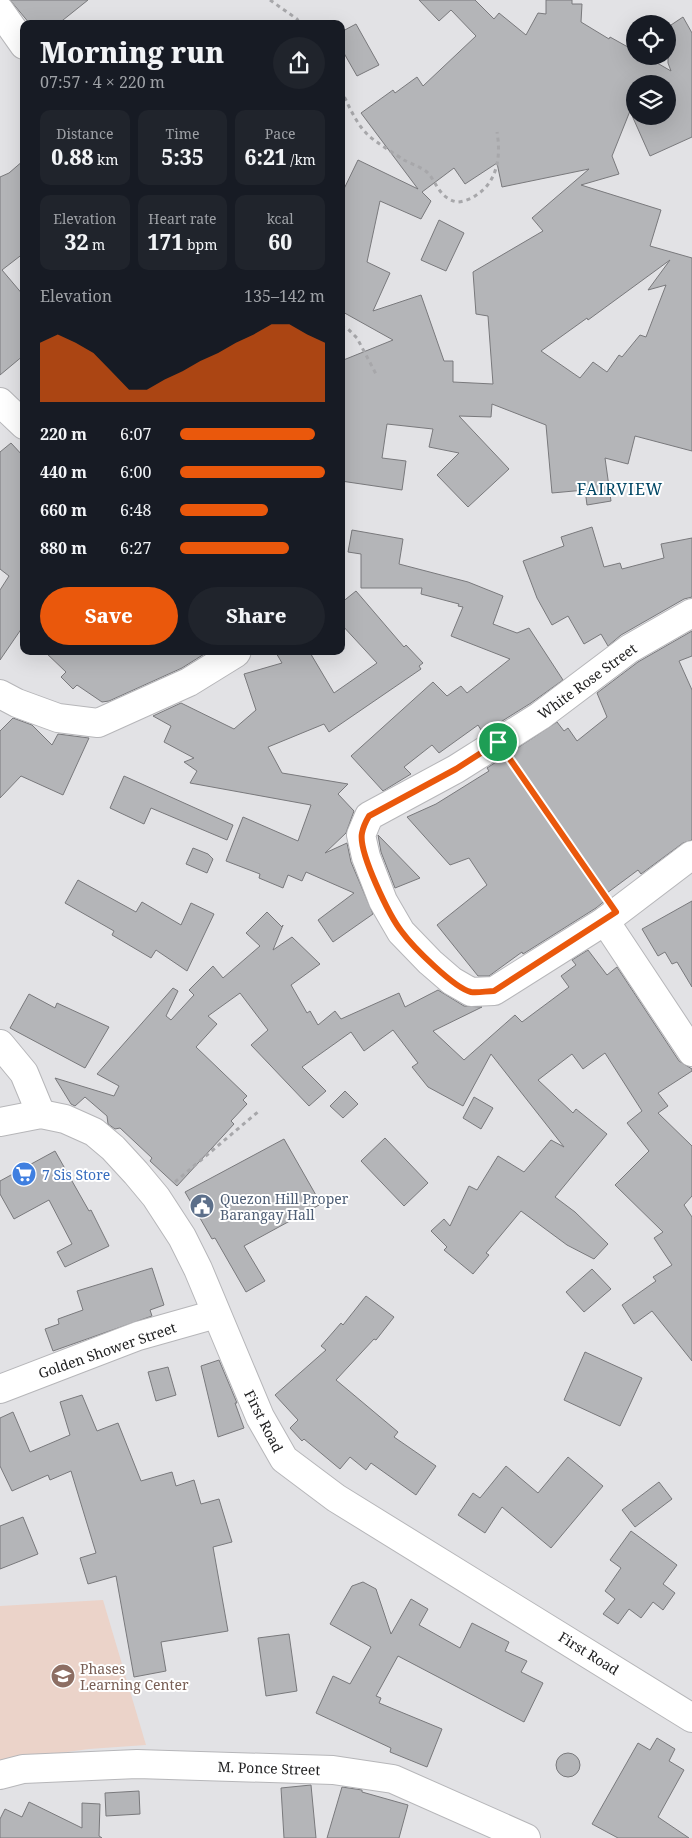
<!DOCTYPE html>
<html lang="en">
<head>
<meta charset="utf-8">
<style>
  :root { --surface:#171b24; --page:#20242c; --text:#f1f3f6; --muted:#9ea1a6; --accent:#ea580c }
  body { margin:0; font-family:"Noto Serif",serif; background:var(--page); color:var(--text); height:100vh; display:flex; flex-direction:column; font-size:19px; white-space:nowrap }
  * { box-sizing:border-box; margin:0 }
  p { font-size:16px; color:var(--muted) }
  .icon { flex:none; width:28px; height:28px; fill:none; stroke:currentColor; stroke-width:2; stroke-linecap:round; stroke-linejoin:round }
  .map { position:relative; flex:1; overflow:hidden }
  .panel { position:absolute; left:20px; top:20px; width:325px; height:635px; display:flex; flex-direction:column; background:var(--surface); border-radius:10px; box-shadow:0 5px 20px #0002 }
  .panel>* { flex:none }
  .controls { position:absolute; left:626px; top:15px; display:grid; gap:10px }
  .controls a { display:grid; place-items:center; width:50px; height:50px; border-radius:50%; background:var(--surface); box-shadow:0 5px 20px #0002; font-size:25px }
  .pin { position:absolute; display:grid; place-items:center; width:42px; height:42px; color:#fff; margin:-21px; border:2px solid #fff; border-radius:50%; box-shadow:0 1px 5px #0007 }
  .round { display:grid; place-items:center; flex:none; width:52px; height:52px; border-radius:26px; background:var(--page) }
  .headline { display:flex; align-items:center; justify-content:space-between; height:85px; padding:0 20px }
  h1 { font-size:28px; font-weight:800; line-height:38px }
  .metrics { display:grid; grid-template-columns:repeat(3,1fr); gap:8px; height:85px; padding:5px 20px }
  .metrics div { display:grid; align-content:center; border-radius:10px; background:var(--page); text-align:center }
  .metrics b { font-size:21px; font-weight:800 }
  .metrics small { font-size:14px; font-weight:400 }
  .metrics p { font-size:14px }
  .chart { height:140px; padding:10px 20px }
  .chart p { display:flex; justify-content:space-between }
  .chart svg { width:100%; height:90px; margin-top:5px; fill:var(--accent); opacity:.7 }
  .cta { display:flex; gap:10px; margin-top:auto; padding:10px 20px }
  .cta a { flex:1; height:58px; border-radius:30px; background:var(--accent); color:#fff; font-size:20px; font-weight:800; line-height:58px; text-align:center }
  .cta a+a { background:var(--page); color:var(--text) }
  ul { padding:0 20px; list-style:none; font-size:16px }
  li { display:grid; grid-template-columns:80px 60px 1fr; align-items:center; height:38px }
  li i { height:12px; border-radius:6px; background:var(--accent) }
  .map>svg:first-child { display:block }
  .education { fill:#ebd3c9 }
  .building { fill:#b4b5b8; stroke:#79797c; fill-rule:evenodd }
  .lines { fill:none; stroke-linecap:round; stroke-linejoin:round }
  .minor-casing { stroke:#b6b6b9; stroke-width:30 }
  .path { stroke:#a7a7aa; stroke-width:3; stroke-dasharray:4 4; stroke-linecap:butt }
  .minor { stroke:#fff; stroke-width:28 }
  .route-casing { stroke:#fff; stroke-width:10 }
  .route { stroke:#ea580c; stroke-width:6 }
  .labels { text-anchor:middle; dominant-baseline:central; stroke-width:4; stroke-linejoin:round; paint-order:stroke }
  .street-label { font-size:14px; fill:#212122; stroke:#fff }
  .shop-label { font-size:14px; fill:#366cbe; stroke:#fff; text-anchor:start }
  .service-label { font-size:14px; fill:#4e5e75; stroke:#fff; text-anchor:start }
  .education-label { font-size:14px; fill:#785e54; stroke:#fff; text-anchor:start }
  .quarter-label { font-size:16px; letter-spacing:1px; fill:#014765; stroke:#fff }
</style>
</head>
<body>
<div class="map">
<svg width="692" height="1838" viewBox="0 0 692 1838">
  <rect width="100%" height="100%" fill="#e2e2e5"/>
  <polygon class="education" points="103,1600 146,1745 89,1749 0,1761 0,1606"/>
  <g class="building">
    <polygon points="10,0 88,0 58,24 30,24"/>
    <path d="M419 0H475L494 19 499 13 526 35 538 13 546 14V0H572V4H582L581 22 609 39 610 37 635 51V56H645L671 71 668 63V27L683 17 692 33V137L650 156 630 111 612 156 619 174 581 185 661 210 650 246 692 258V451L635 436 628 464 605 458 611 501 587 505 585 490 552 493 546 425 492 404 491 417 459 416 509 469 468 507 437 475 459 453 429 447 433 429 387 424 382 458 406 461 402 490 341 481V361L393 340 341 311V195L358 160 418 189 361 113 393 90 395 93 417 77 423 86 476 36 451 10 439 21ZM635 84H668V116H635ZM497 163 502 187 589 169 532 218 543 231 473 272 476 314 488 316 493 384 453 382V361H444L421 295 373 311 390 273 367 262 380 201 421 219 431 201 422 192 454 168 465 184ZM670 260 648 290 666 285 646 337 640 335 622 357 619 355 607 372 593 362 580 378 541 351 587 318 588 320Z"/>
    <polygon points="356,24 379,65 357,76 341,48 341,32"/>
    <polygon points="24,160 24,253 2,270 24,296 24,355 0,375 0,177 9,173"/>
    <polygon points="439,220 464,233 446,271 421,260"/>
    <polygon points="11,443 24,457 24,625 0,660 0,590 9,576 0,569 0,452"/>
    <polygon points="592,527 604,567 620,563 622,569 664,558 661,544 692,538 692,597 684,599 621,635 608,646 601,634 584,644 568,616 552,625 537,598 523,561 564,546 561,537"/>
    <polygon points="352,530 403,539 399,564 468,582 503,596 493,624 517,633 529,628 563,680 531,703 483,733 478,725 439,753 432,745 404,767 411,774 383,791 351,756 433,682 447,696 461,686 467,693 510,659 451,636 463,607 458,606 459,604 421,594 422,588 361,588 361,554 348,552"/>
    <polygon points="356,591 404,647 406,645 423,663 419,666 421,669 329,732 324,724 268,747 282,773 348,784 338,794 354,811 346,833 325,853 347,843 351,862 373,914 333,942 318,920 354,893 306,872 302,881 288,875 283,888 259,878 260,874 226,861 243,817 298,841 311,805 190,783 197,771 184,762 194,758 164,742 171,726 153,716 181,703 234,729 256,710 244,674 282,663 275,651 309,651 334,693 377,663 341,624 341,603"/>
    <polygon points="692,631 692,656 679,661 692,690 692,840 683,843 641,874 638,870 603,896 606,900 596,908 523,954 522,952 489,976 478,976 437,925 487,885 469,858 450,865 407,817 436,804 489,771 487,768 557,722 564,731 568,728 577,741 607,717 597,693 638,662"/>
    <polygon points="44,651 209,651 182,668 109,701 102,702 77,685 73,689 61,677 66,672"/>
    <polygon points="13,718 32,725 52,745 58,734 89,738 63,795 21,776 0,798 0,731"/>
    <polygon points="124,776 233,825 227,840 151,808 144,824 110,808"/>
    <polygon points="378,835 420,878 395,888 381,852"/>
    <polygon points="193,848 208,854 213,859 207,873 186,864"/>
    <polygon points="78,880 136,912 142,902 181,925 191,903 214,914 187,971 156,950 151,958 112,935 114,931 65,903"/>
    <polygon points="692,901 692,987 677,962 672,964 665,952 658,956 642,929"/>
    <polygon points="267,912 282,927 283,925 273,950 292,937 320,964 291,985 307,1013 310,1011 318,1025 335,1011 341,1019 399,993 405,1007 438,990 464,1006 482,1007 433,1031 464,1060 515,1015 522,1022 569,987 561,976 576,965 572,960 588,950 607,975 617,967 679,1061 692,1069 692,1071 658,1093 668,1106 658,1113 692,1146 692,1196 684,1205 692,1217 692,1361 652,1311 634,1324 622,1305 656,1281 653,1277 672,1265 654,1238 663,1232 615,1185 649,1151 627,1123 642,1111 605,1053 583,1069 572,1054 538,1080 573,1113 576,1109 607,1134 555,1197 575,1212 608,1244 594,1259 567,1245 521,1211 486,1253 489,1255 473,1274 444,1250 447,1247 431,1231 444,1219 450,1226 469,1186 477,1190 498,1156 524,1172 551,1140 564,1147 491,1054 463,1106 428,1087 412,1067 418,1063 393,1030 364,1051 351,1032 302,1067 326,1091 309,1106 251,1045 268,1030 240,993 208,1016 217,1024 196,1047 247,1096 243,1100 247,1104 231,1121 234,1124 177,1186 150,1161 152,1158 120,1128 115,1129 108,1124 107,1116 85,1097 75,1106 71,1104 55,1078 114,1096 119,1086 97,1074 173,988 178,991 166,1016 171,1020 194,995 189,990 213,966 223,978 260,946 246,933"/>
    <polygon points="29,994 55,1008 57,1003 109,1027 85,1068 10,1028"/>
    <polygon points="345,1091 358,1104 343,1118 330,1106"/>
    <polygon points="474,1097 493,1108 481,1129 463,1118"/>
    <polygon points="385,1138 428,1183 404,1206 361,1161"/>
    <polygon points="284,1139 321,1204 244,1246 265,1281 246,1292 215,1238 212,1239 185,1192"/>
    <polygon points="55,1151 89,1211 91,1210 109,1246 65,1267 57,1252 72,1244 49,1200 14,1219 0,1194 0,1181"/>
    <polygon points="152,1268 164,1305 150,1310 152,1316 53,1351 45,1329 59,1324 58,1319 83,1310 77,1291"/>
    <polygon points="592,1269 611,1289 584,1312 566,1292"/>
    <polygon points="366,1296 394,1317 376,1340 374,1339 336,1380 398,1432 394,1437 436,1466 416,1495 371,1463 366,1470 350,1457 340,1469 304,1439 302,1441 290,1428 298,1420 275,1395 326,1350 321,1346 341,1323 343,1325"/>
    <polygon points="585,1352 642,1378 620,1426 564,1400"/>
    <polygon points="219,1360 237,1403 235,1403 244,1428 218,1437 201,1366"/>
    <polygon points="168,1367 176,1395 156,1401 148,1372"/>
    <polygon points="82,1395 97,1431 118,1423 141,1481 172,1472 176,1486 194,1480 201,1504 219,1499 232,1542 213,1547 228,1631 161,1642 166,1671 134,1677 116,1576 88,1584 80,1558 96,1553 71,1471 50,1480 48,1475 12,1491 0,1466 0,1418 13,1412 30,1452 70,1435 60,1402"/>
    <polygon points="568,1457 603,1486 551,1548 502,1507 485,1533 458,1515 473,1493 480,1498 506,1466 538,1493"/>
    <polygon points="659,1482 672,1499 635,1527 622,1510"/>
    <polygon points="23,1517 38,1554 0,1569 0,1526"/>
    <polygon points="631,1531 677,1565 663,1584 675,1593 663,1610 653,1602 641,1618 629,1609 618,1624 603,1614 615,1599 605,1591 621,1568 610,1560"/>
    <polygon points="363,1582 376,1589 391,1634 411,1599 428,1609 419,1625 460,1648 472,1623 509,1642 505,1651 527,1661 521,1672 543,1683 524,1722 398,1656 376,1696 381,1698 379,1703 442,1729 427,1767 390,1752 391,1748 316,1713 333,1676 350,1684 371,1647 330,1624 352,1586"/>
    <polygon points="289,1634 297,1691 266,1696 258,1638"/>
    <polygon points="657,1738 675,1749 669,1761 684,1770 658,1817 689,1838 618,1838 592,1824 638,1743 650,1750"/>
    <circle cx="568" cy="1765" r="12"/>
    <polygon points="311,1785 316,1838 284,1838 281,1788"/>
    <polygon points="342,1787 362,1790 362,1792 408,1805 399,1838 327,1838"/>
    <polygon points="139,1791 140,1814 106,1816 105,1793"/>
    <polygon points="29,1802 82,1828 82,1803 100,1804 99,1836 102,1838 0,1838 0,1819 5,1809 22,1817"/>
  </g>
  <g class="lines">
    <defs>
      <g id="minor">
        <polyline points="0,11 24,45"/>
        <polyline points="0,402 24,425"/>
        <polyline points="692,613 629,649 540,716 456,769 369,816 361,835 366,857 383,901 401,932 430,962 452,981 471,992 494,991 605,921 692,855"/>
        <polyline points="0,694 17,703 58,718 98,723 189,682 236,653 237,651"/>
        <polyline points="605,921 692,1052"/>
        <polyline points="0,1044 24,1073 41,1114"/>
        <polyline points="0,1122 41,1114 65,1119 94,1132 113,1148 136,1173 156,1197 182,1237 198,1269 260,1417 284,1459 336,1498 692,1718"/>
        <polyline points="0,1389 138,1336 216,1314"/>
        <polyline points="0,1775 23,1769 137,1764 333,1770 393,1779 526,1838"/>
      </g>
    </defs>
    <use href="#minor" class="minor-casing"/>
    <g class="path">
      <polyline points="270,0 297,19 300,24"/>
      <path d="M341 90C349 106 356 124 369 136 377 143 395 154 404 160 411 164 422 167 428 173 437 183 439 198 457 202 462 202 471 199 475 196 498 182 501 156 497 132"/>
      <polyline points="341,327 347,328 357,338 376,374"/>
      <polyline points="513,763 603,893"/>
      <polyline points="175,1182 259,1111"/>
    </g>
    <use href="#minor" class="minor"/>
  </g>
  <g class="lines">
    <defs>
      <path id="route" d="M498 742 616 912 494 991C487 991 478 993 471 992 454 988 413 947 402 932 390 917 358 852 362 833 363 828 366 821 369 816L456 769Z"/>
    </defs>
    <use href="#route" class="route-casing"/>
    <use href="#route" class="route"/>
  </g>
  <defs>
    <symbol id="supermarket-disc" viewBox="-11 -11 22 22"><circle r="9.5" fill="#3f7fe0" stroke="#fff"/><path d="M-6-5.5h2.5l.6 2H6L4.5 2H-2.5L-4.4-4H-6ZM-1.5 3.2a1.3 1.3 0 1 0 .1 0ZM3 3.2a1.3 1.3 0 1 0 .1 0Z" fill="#fff"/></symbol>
    <symbol id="civic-disc" viewBox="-11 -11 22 22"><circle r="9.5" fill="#5c6f8a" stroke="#fff"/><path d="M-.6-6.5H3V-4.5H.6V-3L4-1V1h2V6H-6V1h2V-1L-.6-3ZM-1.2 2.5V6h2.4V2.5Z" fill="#fff"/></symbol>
    <symbol id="school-disc" viewBox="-11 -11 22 22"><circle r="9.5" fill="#8d6e63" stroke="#fff"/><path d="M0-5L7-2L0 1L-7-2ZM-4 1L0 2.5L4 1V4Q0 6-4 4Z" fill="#fff"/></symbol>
  </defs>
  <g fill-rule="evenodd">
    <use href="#supermarket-disc" x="10" y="1160" width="28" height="28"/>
    <use href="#civic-disc" x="188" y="1192" width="28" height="28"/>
    <use href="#school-disc" x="49" y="1662" width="28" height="28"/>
  </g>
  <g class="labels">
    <g class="street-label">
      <text transform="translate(587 681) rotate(-36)">White Rose Street</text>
      <text transform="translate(107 1350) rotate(-19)">Golden Shower Street</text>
      <text transform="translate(264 1421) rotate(63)">First Road</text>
      <text transform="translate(589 1653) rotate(32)">First Road</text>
      <text transform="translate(269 1768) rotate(2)">M. Ponce Street</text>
    </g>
    <g class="shop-label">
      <text x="42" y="1174">7 Sis Store</text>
    </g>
    <g class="service-label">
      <text x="220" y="1198">Quezon Hill Proper<tspan x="220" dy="16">Barangay Hall</tspan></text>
    </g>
    <g class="education-label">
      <text x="80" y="1668">Phases<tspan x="80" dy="16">Learning Center</tspan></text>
    </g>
    <g class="quarter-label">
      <text x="620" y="489">FAIRVIEW</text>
    </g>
  </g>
</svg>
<div class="controls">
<a><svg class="icon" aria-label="locate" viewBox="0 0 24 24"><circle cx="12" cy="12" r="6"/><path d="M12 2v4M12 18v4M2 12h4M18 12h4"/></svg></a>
<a><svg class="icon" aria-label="layers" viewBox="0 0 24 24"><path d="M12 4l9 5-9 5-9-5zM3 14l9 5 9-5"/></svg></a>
</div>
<div class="pin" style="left:498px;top:742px;background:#1e9e55"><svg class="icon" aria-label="arrive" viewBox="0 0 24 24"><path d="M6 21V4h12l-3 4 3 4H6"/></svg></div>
<section class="panel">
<div class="headline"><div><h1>Morning run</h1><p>07:57 · 4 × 220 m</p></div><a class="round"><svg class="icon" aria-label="share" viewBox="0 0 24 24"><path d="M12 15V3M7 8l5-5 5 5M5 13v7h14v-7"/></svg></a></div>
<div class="metrics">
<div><p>Distance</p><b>0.88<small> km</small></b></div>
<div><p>Time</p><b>5:35</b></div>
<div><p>Pace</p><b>6:21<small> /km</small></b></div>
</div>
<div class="metrics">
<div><p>Elevation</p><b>32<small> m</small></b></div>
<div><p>Heart rate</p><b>171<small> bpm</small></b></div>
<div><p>kcal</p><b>60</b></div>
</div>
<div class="chart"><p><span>Elevation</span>135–142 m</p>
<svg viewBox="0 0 160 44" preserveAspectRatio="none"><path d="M0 44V15L10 11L20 15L30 20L40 29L50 38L60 38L70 33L80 29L90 24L100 20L110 15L120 11L130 6L140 6L150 11L160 15V44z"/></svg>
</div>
<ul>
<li><b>220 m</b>6:07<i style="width:93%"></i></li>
<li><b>440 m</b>6:00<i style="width:100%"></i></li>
<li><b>660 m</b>6:48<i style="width:61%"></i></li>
<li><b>880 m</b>6:27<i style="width:75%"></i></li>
</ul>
<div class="cta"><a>Save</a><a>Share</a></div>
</section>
</div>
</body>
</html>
